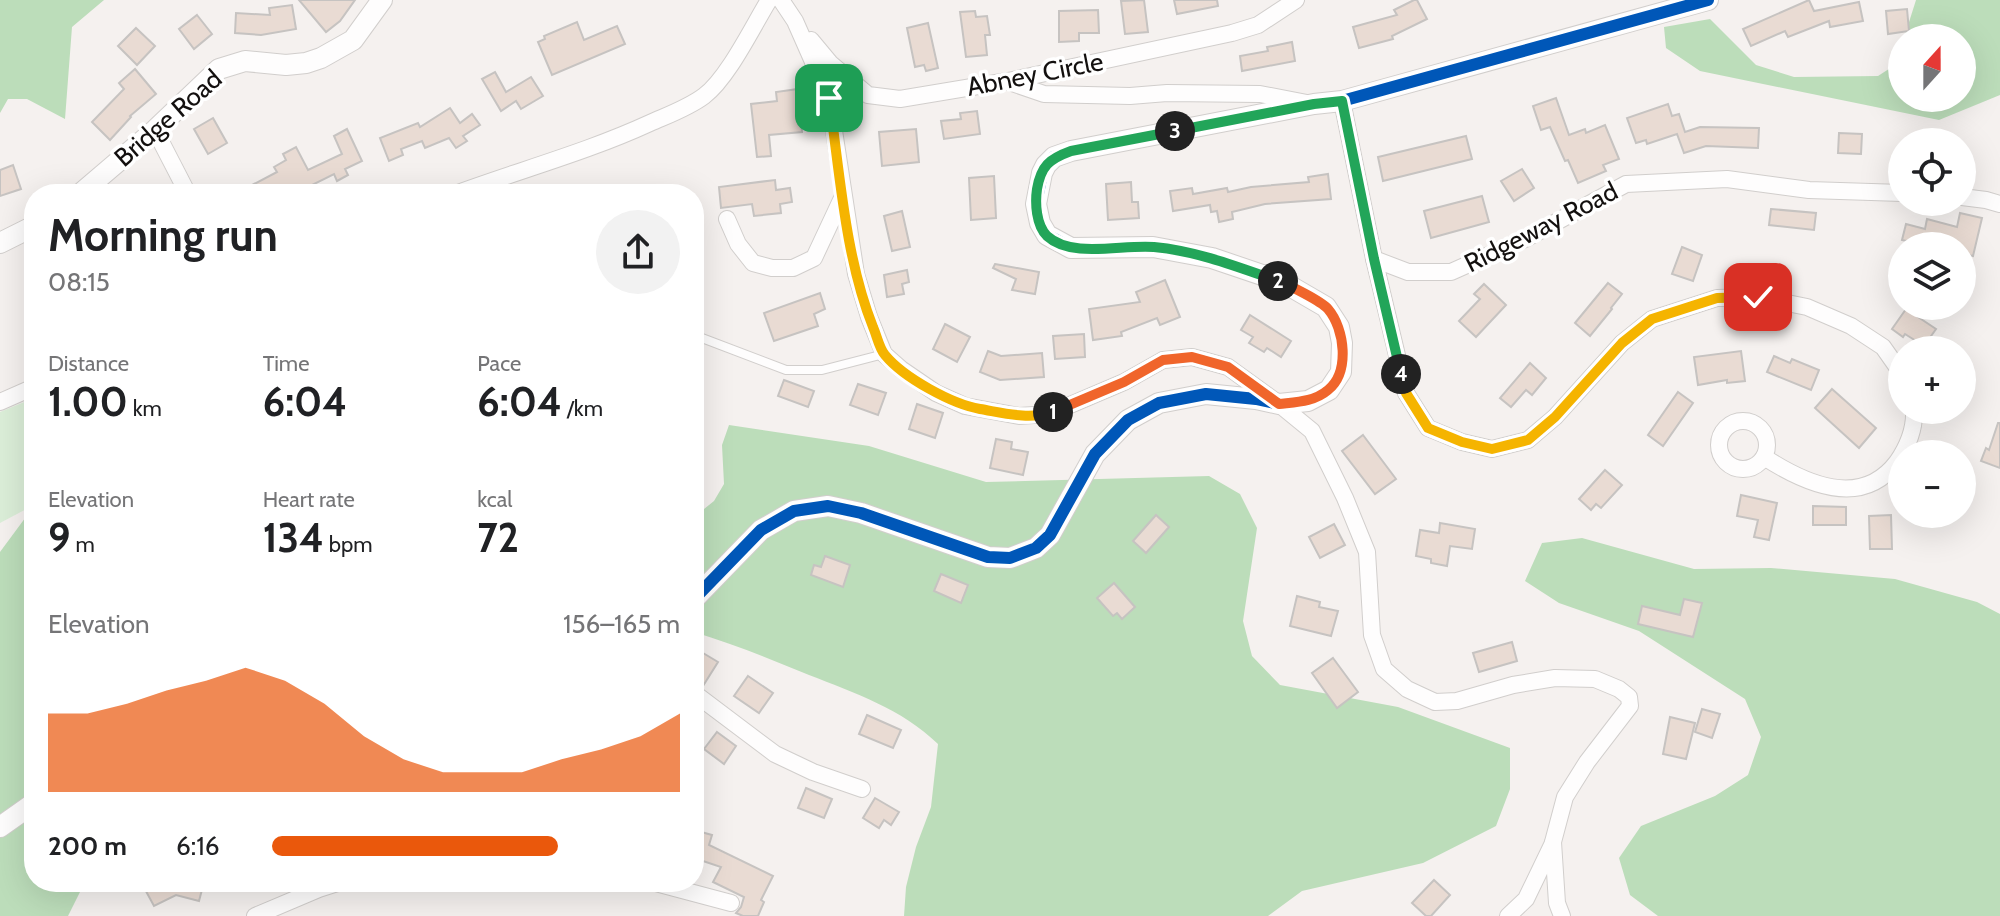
<!DOCTYPE html>
<html lang="en">
<head>
<meta charset="utf-8">
<style>
  :root { --surface:#fff; --page:#f2f2f2; --text:#202124; --muted:#757577; --accent:#ea580c }
  body { margin:0; font-family:Cabin,sans-serif; background:var(--page); color:var(--text); height:100vh; display:flex; flex-direction:column; font-size:30px; white-space:nowrap }
  * { box-sizing:border-box; margin:0 }
  p { font-size:26px; color:var(--muted) }
  .icon { flex:none; width:44px; height:44px; fill:none; stroke:currentColor; stroke-width:2; stroke-linecap:round; stroke-linejoin:round }
  .map { position:relative; flex:1; overflow:hidden }
  .side { position:absolute; left:24px; top:184px; width:680px; height:708px; display:flex; flex-direction:column; background:var(--surface); border-radius:32px; box-shadow:0 8px 32px #0002 }
  .side>* { flex:none }
  .needle { width:52px; rotate:21deg }
  .tools { position:absolute; left:1888px; top:24px; display:grid; gap:16px }
  .tools a { display:grid; place-items:center; width:88px; height:88px; border-radius:50%; background:var(--surface); box-shadow:0 8px 32px #0002; font-size:40px }
  .pin { position:absolute; display:grid; place-items:center; width:68px; height:68px; color:#fff; margin:-34px; border-radius:16px; box-shadow:0 4px 12px #0006 }
  .km { position:absolute; width:40px; height:40px; margin:-20px; border-radius:50%; background:#222; color:#fff; font-size:22px; line-height:40px; text-align:center }
  .round { display:grid; place-items:center; flex:none; width:84px; height:84px; border-radius:42px; background:var(--page) }
  .summary { display:flex; align-items:center; justify-content:space-between; height:136px; padding:0 24px }
  h1 { font-size:44px; font-weight:700; line-height:60px }
  .stats { display:grid; grid-template-columns:repeat(3,1fr); gap:12px; height:136px; padding:8px 24px }
  .stats div { display:grid; align-content:center }
  .stats b { font-size:40px; font-weight:700 }
  .stats small { font-size:22px; font-weight:400 }
  .stats p { font-size:22px }
  .chart { height:224px; padding:16px 24px }
  .chart p { display:flex; justify-content:space-between }
  .chart svg { width:100%; height:144px; margin-top:8px; fill:var(--accent); opacity:.7 }
  ul { padding:0 24px; list-style:none; font-size:26px }
  li { display:grid; grid-template-columns:128px 96px 1fr; align-items:center; height:60px }
  li i { height:20px; border-radius:10px; background:var(--accent) }
  .map>svg:first-child { display:block }
  .green { fill:#dbeed8 }
  .forest { fill:#bcddba }
  .building { fill:#e9dbd3; stroke:#c6c3c1; stroke-width:2 }
  .lines { fill:none; stroke-linecap:round; stroke-linejoin:round }
  .service-casing { stroke:#d1cecc; stroke-width:10 }
  .minor-casing { stroke:#d1cecc; stroke-width:18 }
  .tertiary-casing { stroke:#d1cecc; stroke-width:22 }
  .service { stroke:#fefdfd; stroke-width:8 }
  .minor { stroke:#fefdfd; stroke-width:16 }
  .tertiary { stroke:#fefdfd; stroke-width:20 }
  .cycleway-casing { stroke:#fff; stroke-width:17 }
  .cycleway { stroke:#0057b8; stroke-width:12 }
  .split-1-casing { stroke:#fff; stroke-width:16 }
  .split-2-casing { stroke:#fff; stroke-width:16 }
  .split-3-casing { stroke:#fff; stroke-width:16 }
  .split-4-casing { stroke:#fff; stroke-width:16 }
  .split-5-casing { stroke:#fff; stroke-width:16 }
  .split-1 { stroke:#f5b400; stroke-width:10 }
  .split-2 { stroke:#f0652b; stroke-width:10 }
  .split-3 { stroke:#22a559; stroke-width:10 }
  .split-4 { stroke:#22a559; stroke-width:10 }
  .split-5 { stroke:#f5b400; stroke-width:10 }
  .labels { text-anchor:middle; dominant-baseline:central; stroke-width:7; stroke-linejoin:round; paint-order:stroke }
  .street-label { font-size:26px; fill:#13100f; stroke:#fff }
</style>
</head>
<body>
<div class="map">
<svg width="2000" height="916" viewBox="0 0 2000 916">
  <rect width="100%" height="100%" fill="#f5f1ef"/>
  <polygon class="green" points="34,398 34,505 0,523 0,412"/>
  <g class="forest">
    <polygon points="0,0 104,0 72,27 65,119 27,99 8,99 0,113"/>
    <polygon points="1916,0 2000,0 2000,95 1939,120 1700,71 1666,48 1664,27 1710,19 1756,65 1794,77 1878,76 1895,65 1902,43 1902,98 1962,98 1962,38 1904,38"/>
    <path d="M729 425 869 446 986 482 1209 476 1240 494 1257 528 1243 621 1252 656 1280 685 1398 707 1510 748V789L1496 826 1423 863 1302 891 1268 916H904L906 887 916 847 931 807 938 744C902 709 855 693 809 675 771 659 733 644 694 632V517L714 501 724 484 722 445Z"/>
    <polygon points="34,506 34,882 85,882 68,916 0,916 0,552"/>
    <polygon points="1582,538 1694,569 1771,568 1895,579 1977,602 2000,614 2000,916 1658,916 1630,895 1619,858 1641,826 1715,796 1748,775 1761,737 1745,699 1639,631 1559,603 1525,581 1542,543"/>
  </g>
  <g class="building">
    <polygon points="299,0 355,0 340,21 326,32"/>
    <polygon points="1144,0 1148,32 1125,34 1121,1"/>
    <polygon points="1174,0 1217,0 1218,6 1177,14"/>
    <polygon points="1414,0 1417,0 1427,19 1392,36 1393,39 1359,48 1353,27 1397,15 1394,10"/>
    <polygon points="1809,0 1814,11 1859,2 1863,21 1830,27 1829,21 1788,37 1785,31 1751,46 1743,29"/>
    <polygon points="292,5 296,29 261,35 235,33 236,13 270,15 269,8"/>
    <polygon points="1907,9 1909,31 1888,34 1886,11"/>
    <polygon points="1098,10 1099,33 1079,33 1079,41 1059,42 1059,11"/>
    <polygon points="975,11 976,17 987,16 990,35 985,35 987,55 966,57 960,12"/>
    <polygon points="197,15 212,34 194,49 179,29"/>
    <polygon points="577,22 584,40 617,26 625,44 552,75 538,42 545,39 544,36"/>
    <polygon points="928,23 938,68 926,71 924,65 915,67 907,28"/>
    <polygon points="136,28 155,46 137,65 118,46"/>
    <polygon points="1292,42 1295,61 1242,71 1240,56 1268,51 1267,47"/>
    <polygon points="135,69 156,94 130,116 131,117 110,140 92,122 124,89 119,83"/>
    <polygon points="495,72 506,92 531,77 543,96 521,109 516,101 501,111 482,79"/>
    <polygon points="798,89 802,132 769,135 771,156 757,157 751,104 777,101 776,92"/>
    <polygon points="1556,98 1569,135 1585,129 1586,133 1605,125 1619,159 1603,165 1606,171 1578,183 1568,160 1565,161 1550,127 1541,130 1533,106"/>
    <polygon points="1668,104 1672,116 1679,114 1685,132 1700,127 1759,128 1758,148 1706,146 1684,153 1677,134 1647,144 1646,140 1636,143 1627,118"/>
    <polygon points="450,108 460,123 472,114 480,125 463,136 467,141 456,148 449,138 425,148 422,141 401,149 403,155 389,161 380,138 418,123 420,127"/>
    <polygon points="977,111 980,134 944,139 941,121 961,119 960,113"/>
    <polygon points="213,118 227,143 208,154 194,129"/>
    <polygon points="347,129 362,161 345,169 348,175 337,181 334,174 294,194 235,194 277,172 274,167 286,160 283,154 296,147 308,170 342,154 334,136"/>
    <polygon points="916,129 919,162 882,166 879,132"/>
    <polygon points="1839,133 1862,134 1861,154 1838,153"/>
    <polygon points="1466,136 1472,159 1383,181 1378,157"/>
    <polygon points="13,165 21,189 0,196 0,170"/>
    <polygon points="1522,169 1534,188 1514,201 1501,181"/>
    <polygon points="1328,174 1331,199 1265,204 1232,212 1233,219 1219,222 1217,211 1211,212 1210,205 1173,211 1170,191 1192,188 1193,194 1227,188 1228,192 1251,187 1309,182 1308,177"/>
    <polygon points="994,176 996,218 971,220 969,178"/>
    <polygon points="775,180 776,190 790,188 792,202 780,204 781,213 754,216 752,204 721,208 719,187"/>
    <polygon points="1131,182 1132,202 1138,202 1139,218 1108,220 1106,184"/>
    <polygon points="1482,196 1489,222 1431,238 1424,211"/>
    <polygon points="1771,209 1816,213 1814,230 1769,225"/>
    <polygon points="902,211 910,247 892,251 884,216"/>
    <polygon points="1960,213 1982,218 1973,256 1962,254 1962,246 1929,246 1902,240 1906,224 1925,229 1927,219 1957,227"/>
    <polygon points="1682,247 1702,255 1693,281 1672,274"/>
    <polygon points="995,264 1039,272 1035,294 1012,290 1016,279 993,268"/>
    <polygon points="907,270 909,282 902,284 904,294 887,297 884,275"/>
    <polygon points="1165,280 1180,317 1160,325 1157,318 1121,332 1122,336 1093,340 1089,309 1140,302 1136,292"/>
    <polygon points="1608,283 1622,294 1611,308 1612,309 1590,336 1575,323"/>
    <polygon points="1484,284 1506,305 1476,337 1459,321 1480,299 1474,294"/>
    <polygon points="820,293 825,309 814,314 818,326 774,341 764,313"/>
    <polygon points="1906,309 1936,329 1924,346 1905,334 1903,337 1892,329"/>
    <polygon points="1250,315 1291,341 1281,357 1267,348 1264,352 1249,343 1253,337 1241,330"/>
    <polygon points="945,324 970,337 957,362 933,349"/>
    <polygon points="1084,334 1085,357 1055,359 1053,336"/>
    <polygon points="988,351 1001,356 1042,353 1044,377 1000,380 980,372"/>
    <polygon points="1741,351 1745,381 1727,383 1727,380 1698,385 1694,357"/>
    <polygon points="1774,356 1790,363 1792,359 1819,370 1811,390 1767,372"/>
    <polygon points="1530,363 1546,378 1532,395 1526,390 1511,407 1500,398"/>
    <polygon points="784,380 814,391 808,407 778,396"/>
    <polygon points="858,384 886,393 878,415 850,405"/>
    <polygon points="1832,389 1876,428 1859,448 1815,408"/>
    <polygon points="1678,392 1693,403 1663,446 1648,435"/>
    <polygon points="917,404 943,413 935,438 909,429"/>
    <polygon points="1998,423 2000,423 2000,468 1981,461 1986,448 1989,450"/>
    <polygon points="1363,435 1396,479 1375,494 1342,451"/>
    <polygon points="996,439 1012,442 1011,449 1028,452 1023,475 990,468"/>
    <polygon points="1605,470 1622,485 1601,508 1596,504 1591,510 1579,499"/>
    <polygon points="1741,495 1777,503 1769,540 1754,537 1758,520 1737,516"/>
    <polygon points="1813,506 1846,507 1846,525 1813,525"/>
    <polygon points="1156,515 1169,527 1146,553 1133,541"/>
    <polygon points="1891,515 1892,549 1870,549 1869,516"/>
    <polygon points="1440,523 1475,529 1472,549 1450,546 1447,566 1431,563 1431,559 1416,556 1420,530 1439,533"/>
    <polygon points="1334,524 1345,545 1320,558 1309,537"/>
    <polygon points="825,556 850,565 843,587 811,575 814,565 821,567"/>
    <polygon points="941,574 968,585 961,603 934,591"/>
    <polygon points="1114,583 1135,607 1122,619 1117,613 1113,616 1097,598"/>
    <polygon points="1297,596 1320,602 1319,607 1338,611 1331,636 1290,626"/>
    <polygon points="1684,599 1702,603 1693,637 1638,624 1642,606 1680,615"/>
    <polygon points="1512,642 1517,661 1479,672 1473,653"/>
    <polygon points="698,650 718,662 703,686 694,681 694,657"/>
    <polygon points="1333,658 1358,692 1337,708 1312,673"/>
    <polygon points="748,676 773,693 759,713 734,696"/>
    <polygon points="1702,709 1720,714 1712,738 1695,732"/>
    <polygon points="867,715 901,730 893,748 859,734"/>
    <polygon points="1670,717 1695,723 1686,759 1663,754"/>
    <polygon points="717,732 736,746 724,764 704,749"/>
    <polygon points="806,788 832,799 824,818 798,808"/>
    <polygon points="875,798 899,812 891,825 884,820 879,828 863,818"/>
    <polygon points="694,830 712,835 709,845 773,876 761,900 764,902 758,916 743,916 736,913 741,907 744,897 713,882 721,867 694,858"/>
    <polygon points="1434,880 1450,895 1431,916 1426,916 1412,903"/>
    <polygon points="141,882 204,882 199,901 176,895 154,906"/>
  </g>
  <g class="lines">
    <defs>
      <polyline id="service" points="694,335 786,370 822,370 884,354"/>
      <g id="minor">
        <polyline points="781,0 795,21 829,98 856,274 869,317 884,354 901,369 936,393 965,406 1019,416 1049,414 1124,382 1163,360 1192,357 1228,367 1279,404 1312,431 1345,498 1367,552 1372,635 1384,669 1407,689 1435,702 1457,701 1513,685 1555,678 1595,679 1619,689 1629,697 1630,706 1587,762 1565,797 1553,842 1557,903 1562,916"/>
        <polyline points="811,40 831,64 868,95 900,99 1008,81 1232,33 1258,25 1296,0"/>
        <polyline points="1009,82 1044,94 1130,96 1167,93 1260,94 1307,103"/>
        <polyline points="1342,101 1374,259 1406,393 1428,428 1462,442 1492,449 1528,440 1555,417 1622,343 1652,319 1717,298 1758,297 1807,307 1851,326 1883,347 1902,374"/>
        <polyline points="155,130 188,194"/>
        <path d="M455 194C520 170 587 152 650 123 668 115 688 108 704 96 728 78 753 26 769 0"/>
        <polyline points="1962,197 1986,200 2000,204"/>
        <polyline points="727,219 738,244 753,263 772,268 793,268 814,258 843,196"/>
        <polyline points="1374,259 1408,272 1451,272 1525,239 1626,184 1727,179 1809,190 1902,193"/>
        <polyline points="0,402 34,387"/>
        <circle cx="1743" cy="445" r="24"/>
        <path d="M1764 457C1804 483 1861 510 1897 462 1908 446 1915 429 1914 410"/>
        <polyline points="694,693 775,754 813,772 862,789"/>
        <polyline points="652,882 731,903"/>
        <polyline points="255,916 319,889 341,882"/>
        <polyline points="1508,916 1526,899 1553,843"/>
      </g>
      <g id="tertiary">
        <polyline points="80,194 155,130 219,69 245,61 286,65 306,63 321,58 353,40 382,0"/>
        <polyline points="0,243 34,226"/>
        <polyline points="694,599 761,530 794,511 828,506 861,513 988,557 1010,558 1036,548 1050,535 1095,454 1128,420 1159,403 1206,394 1256,399 1279,404 1308,401 1329,390 1341,372 1342,343 1339,327 1326,307 1283,282 1212,258 1153,247 1071,248 1047,235 1040,223 1036,204 1042,173 1046,165 1054,157 1071,151 1314,104 1342,101 1708,0"/>
        <polyline points="0,827 34,803"/>
      </g>
    </defs>
    <use href="#service" class="service-casing"/>
    <use href="#minor" class="minor-casing"/>
    <use href="#tertiary" class="tertiary-casing"/>
    <use href="#service" class="service"/>
    <use href="#minor" class="minor"/>
    <use href="#tertiary" class="tertiary"/>
    <defs>
      <polyline id="cycleway" points="694,599 761,530 794,511 828,506 861,513 988,557 1010,558 1036,548 1050,535 1095,454 1128,420 1159,403 1206,394 1256,399 1279,404 1308,401 1329,390 1341,372 1342,343 1339,327 1326,307 1283,282 1212,258 1153,247 1071,248 1047,235 1040,223 1036,204 1042,173 1046,165 1054,157 1071,151 1314,104 1342,101 1708,0"/>
    </defs>
    <use href="#cycleway" class="cycleway-casing"/>
    <use href="#cycleway" class="cycleway"/>
  </g>
  <g class="lines">
    <defs>
      <path id="split-1" d="M829 98C840 173 845 257 873 327 877 336 879 348 885 355 904 378 952 404 980 409 1004 413 1029 420 1053 412"/>
      <path id="split-2" d="M1053 412 1124 382 1163 360 1192 357 1228 367 1279 404C1296 402 1314 402 1328 390 1350 372 1345 329 1328 309 1321 301 1289 285 1278 281"/>
      <path id="split-3" d="M1175 131 1071 151C1049 159 1041 166 1037 189 1035 203 1036 225 1047 236 1072 259 1123 244 1154 247 1197 251 1238 267 1278 281"/>
      <polyline id="split-4" points="1175,131 1314,104 1342,101 1374,259 1401,374"/>
      <polyline id="split-5" points="1401,374 1406,393 1428,428 1462,442 1492,449 1528,440 1555,417 1622,343 1652,319 1717,298 1758,297"/>
    </defs>
    <use href="#split-1" class="split-1-casing"/>
    <use href="#split-2" class="split-2-casing"/>
    <use href="#split-3" class="split-3-casing"/>
    <use href="#split-4" class="split-4-casing"/>
    <use href="#split-5" class="split-5-casing"/>
    <use href="#split-1" class="split-1"/>
    <use href="#split-2" class="split-2"/>
    <use href="#split-3" class="split-3"/>
    <use href="#split-4" class="split-4"/>
    <use href="#split-5" class="split-5"/>
  </g>
  <g class="labels">
    <g class="street-label">
      <text transform="translate(1035 74) rotate(-11)">Abney Circle</text>
      <text transform="translate(168 118) rotate(-41)">Bridge Road</text>
      <text transform="translate(1541 227) rotate(-27)">Ridgeway Road</text>
    </g>
  </g>
</svg>
<div class="tools">
<a><svg class="needle" viewBox="-14 -14 28 28"><path d="M0-13l5 13h-10z" fill="#e53935"/><path d="M0 13l5-13h-10z" fill="#757577"/></svg></a>
<a><svg class="icon" aria-label="locate" viewBox="0 0 24 24"><circle cx="12" cy="12" r="6"/><path d="M12 2v4M12 18v4M2 12h4M18 12h4"/></svg></a>
<a><svg class="icon" aria-label="layers" viewBox="0 0 24 24"><path d="M12 4l9 5-9 5-9-5zM3 14l9 5 9-5"/></svg></a>
<a>+</a>
<a>−</a>
</div>
<div class="pin" style="left:829px;top:98px;background:#1e9e55"><svg class="icon" aria-label="arrive" viewBox="0 0 24 24"><path d="M6 21V4h12l-3 4 3 4H6"/></svg></div>
<div class="pin" style="left:1758px;top:297px;background:#d93025"><svg class="icon" aria-label="check" viewBox="0 0 24 24"><path d="M5 12l5 5 9-10"/></svg></div>
<b class="km" style="left:1053px;top:412px">1</b>
<b class="km" style="left:1278px;top:281px">2</b>
<b class="km" style="left:1175px;top:131px">3</b>
<b class="km" style="left:1401px;top:374px">4</b>
<section class="side">
<div class="summary"><div><h1>Morning run</h1><p>08:15</p></div><a class="round"><svg class="icon" aria-label="share" viewBox="0 0 24 24"><path d="M12 15V3M7 8l5-5 5 5M5 13v7h14v-7"/></svg></a></div>
<div class="stats">
<div><p>Distance</p><b>1.00<small> km</small></b></div>
<div><p>Time</p><b>6:04</b></div>
<div><p>Pace</p><b>6:04<small> /km</small></b></div>
</div>
<div class="stats">
<div><p>Elevation</p><b>9<small> m</small></b></div>
<div><p>Heart rate</p><b>134<small> bpm</small></b></div>
<div><p>kcal</p><b>72</b></div>
</div>
<div class="chart"><p><span>Elevation</span>156–165 m</p>
<svg viewBox="0 0 160 44" preserveAspectRatio="none"><path d="M0 44V20L10 20L20 17L30 13L40 10L50 6L60 10L70 17L80 27L90 34L100 38L110 38L120 38L130 34L140 31L150 27L160 20V44z"/></svg>
</div>
<ul>
<li><b>200 m</b>6:16<i style="width:70%"></i></li>
</ul>
</section>
</div>
</body>
</html>
